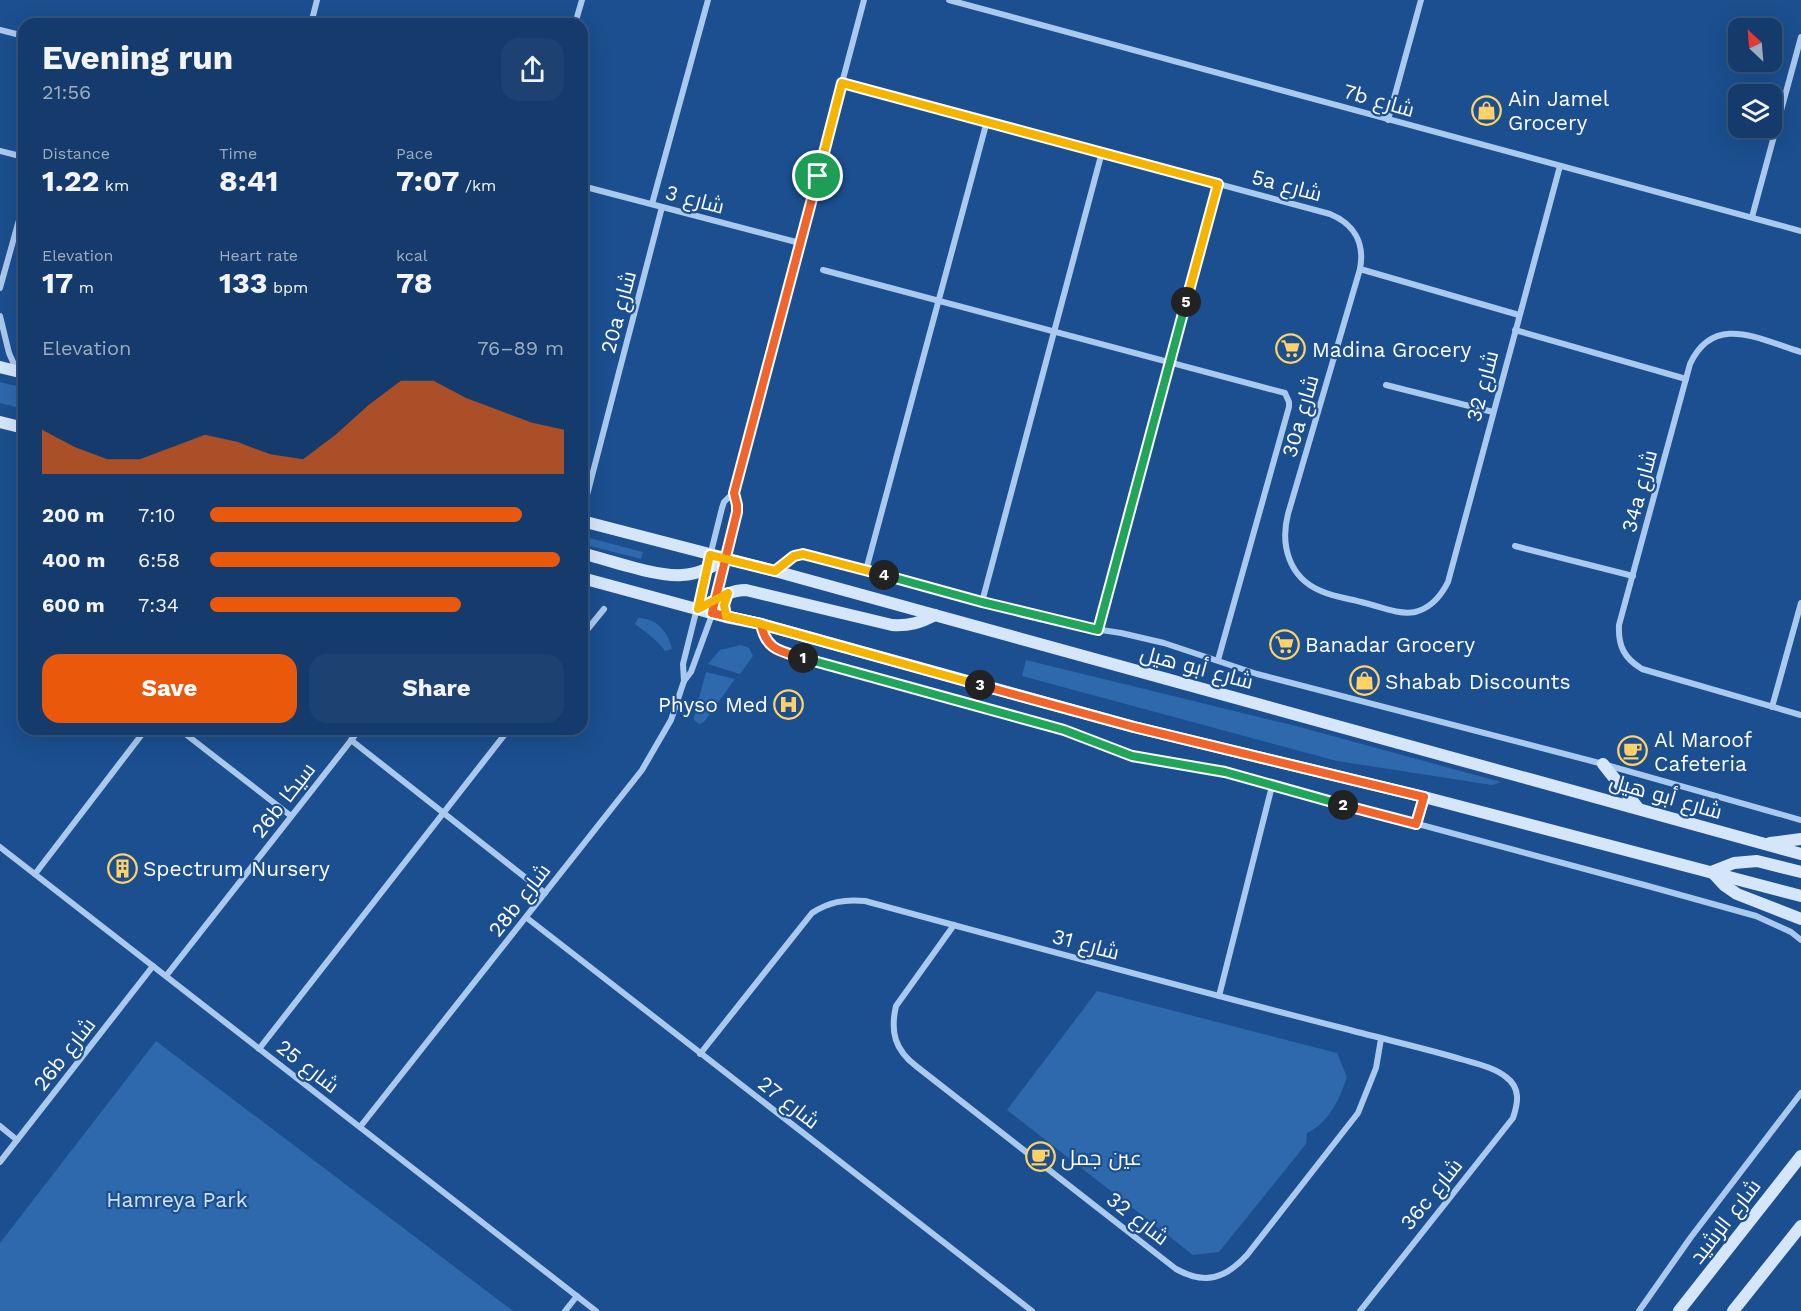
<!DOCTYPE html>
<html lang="en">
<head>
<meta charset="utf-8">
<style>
  :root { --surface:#143b6b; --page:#1d4271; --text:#f1f3f6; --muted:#9dadc1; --line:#33557e; --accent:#ea580c }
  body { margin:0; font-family:"Work Sans",Cairo,sans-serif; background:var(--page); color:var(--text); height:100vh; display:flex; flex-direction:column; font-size:22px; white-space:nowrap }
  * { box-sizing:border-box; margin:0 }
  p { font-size:20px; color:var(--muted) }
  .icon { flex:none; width:33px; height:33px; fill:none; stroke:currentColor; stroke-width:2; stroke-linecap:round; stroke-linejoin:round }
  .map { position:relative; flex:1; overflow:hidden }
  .sheet { position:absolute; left:18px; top:18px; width:570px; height:717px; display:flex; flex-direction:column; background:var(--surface); border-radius:18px; box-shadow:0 6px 24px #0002,0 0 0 2px var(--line) }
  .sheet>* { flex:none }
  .needle { width:39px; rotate:334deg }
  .buttons { position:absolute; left:1728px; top:18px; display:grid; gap:12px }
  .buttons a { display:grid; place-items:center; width:54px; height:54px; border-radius:12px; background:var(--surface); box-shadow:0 6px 24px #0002,0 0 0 2px var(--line); font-size:30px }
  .pin { position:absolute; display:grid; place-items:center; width:51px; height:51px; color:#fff; margin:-26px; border:3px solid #fff; border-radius:50%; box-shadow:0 2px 6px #0007 }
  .km { position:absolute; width:30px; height:30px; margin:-15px; border-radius:50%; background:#222; color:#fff; font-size:16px; line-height:30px; text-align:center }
  .round { display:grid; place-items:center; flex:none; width:63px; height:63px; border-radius:18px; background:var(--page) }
  .head { display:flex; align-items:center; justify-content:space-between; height:102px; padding:0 24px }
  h1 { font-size:33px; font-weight:700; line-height:45px }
  .metrics { display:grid; grid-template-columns:repeat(3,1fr); gap:9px; height:102px; padding:6px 24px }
  .metrics div { display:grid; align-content:center }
  .metrics b { font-size:30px; font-weight:700 }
  .metrics small { font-size:16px; font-weight:400 }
  .metrics p { font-size:16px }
  .chart { height:168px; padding:12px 24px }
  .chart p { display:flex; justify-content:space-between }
  .chart svg { width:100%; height:108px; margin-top:6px; fill:var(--accent); opacity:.7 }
  .action { display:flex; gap:12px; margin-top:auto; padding:12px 24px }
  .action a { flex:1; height:69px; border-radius:18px; background:var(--accent); color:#fff; font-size:24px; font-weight:700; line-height:69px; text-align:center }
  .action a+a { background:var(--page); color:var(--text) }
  ul { padding:0 24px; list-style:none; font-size:20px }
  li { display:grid; grid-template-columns:96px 72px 1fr; align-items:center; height:45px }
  li i { height:15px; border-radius:8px; background:var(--accent) }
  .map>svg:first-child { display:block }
  .green { fill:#2e69ad }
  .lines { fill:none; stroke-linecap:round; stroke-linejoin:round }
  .street { stroke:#a9c9ee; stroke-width:6 }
  .secondary { stroke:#d6e6fa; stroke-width:12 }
  .split-1-casing { stroke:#fff; stroke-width:12 }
  .split-2-casing { stroke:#fff; stroke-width:12 }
  .split-3-casing { stroke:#fff; stroke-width:12 }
  .split-4-casing { stroke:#fff; stroke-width:12 }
  .split-5-casing { stroke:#fff; stroke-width:12 }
  .split-6-casing { stroke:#fff; stroke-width:12 }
  .split-1 { stroke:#f0652b; stroke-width:8 }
  .split-2 { stroke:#22a559; stroke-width:8 }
  .split-3 { stroke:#f0652b; stroke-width:8 }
  .split-4 { stroke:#f5b400; stroke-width:8 }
  .split-5 { stroke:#22a559; stroke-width:8 }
  .split-6 { stroke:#f5b400; stroke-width:8 }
  .labels { text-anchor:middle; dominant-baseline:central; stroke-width:4.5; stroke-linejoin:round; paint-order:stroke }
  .poi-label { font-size:21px; fill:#fff; stroke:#1b4f8f; text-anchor:start }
  .street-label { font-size:21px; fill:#fff; stroke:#1b4f8f }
  .park-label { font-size:21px; fill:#cfe3fa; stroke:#1b4f8f }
</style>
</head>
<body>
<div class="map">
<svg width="1801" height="1311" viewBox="0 0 1801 1311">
  <rect width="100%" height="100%" fill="#1b4f8f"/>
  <g class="green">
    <polygon points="0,382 24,388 24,409 0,403"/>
    <polygon points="582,536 643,552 641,559 582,544"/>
    <path d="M638 618C657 618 668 632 672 649L665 651C657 639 646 633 635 624Z"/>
    <polygon points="741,645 749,648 753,656 740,674 708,664 720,650"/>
    <polygon points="1026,660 1296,726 1501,782 1492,785 1337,761 1022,676"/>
    <polygon points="706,672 735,679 704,722 699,724 694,720 694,717"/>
    <path d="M1097 991 1337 1053 1347 1077C1340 1098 1329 1123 1307 1133L1306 1144 1219 1252 1193 1255 1007 1110Z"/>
    <polygon points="156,1041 513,1311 0,1311 0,1243"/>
  </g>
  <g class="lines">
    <g class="street">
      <polyline points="949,0 1801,231"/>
      <polyline points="311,24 317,0"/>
      <polyline points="575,24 582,0"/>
      <polyline points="0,30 24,36"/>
      <path d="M842 83 1330 214C1354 224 1365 243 1360 269L1288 514C1280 545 1289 578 1321 591 1334 597 1351 599 1365 603 1381 607 1399 615 1415 612 1431 608 1441 596 1448 582L1560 166"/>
      <polyline points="1388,120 1421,0"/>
      <polyline points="0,151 24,157"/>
      <polyline points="582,186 800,243"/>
      <polyline points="652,204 708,0"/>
      <polyline points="1752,217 1801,37"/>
      <polyline points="1360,269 1519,315"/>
      <polyline points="823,270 1285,393 1289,402 1289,407 1218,660"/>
      <polyline points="0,288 24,202"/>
      <polyline points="0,316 9,353 17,371"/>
      <polyline points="1515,330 1686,379"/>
      <path d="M1801 352C1760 340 1714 312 1690 364L1619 625C1618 646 1624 658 1642 669L1801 715"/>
      <polyline points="1386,385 1493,412"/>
      <polyline points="587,495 662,207"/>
      <polyline points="1515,546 1633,576"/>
      <polyline points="866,570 987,121"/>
      <path d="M775 571C787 560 795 553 812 555L982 602 1082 627 1121 633 1164 643 1257 674 1603 764 1801 820"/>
      <polyline points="716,599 737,512 733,493"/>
      <polyline points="982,602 1102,152"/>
      <path d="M761 624C764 638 769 647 783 652L1064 730 1132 756 1225 772 1648 886 1756 916 1791 932 1801 940"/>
      <polyline points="1098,630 1218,184"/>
      <polyline points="582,636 604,609"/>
      <polyline points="684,681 683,664 722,508 724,502 733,493 864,0"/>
      <polyline points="1772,707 1801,603"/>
      <polyline points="179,729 291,816"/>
      <polyline points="351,740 545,893"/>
      <polyline points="0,847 596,1311"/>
      <polyline points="35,874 146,729"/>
      <polyline points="527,918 1032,1311"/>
      <path d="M954 925 896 1006C890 1032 895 1050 916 1066L1176 1269C1205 1285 1225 1279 1247 1255L1358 1113 1376 1068 1381 1039"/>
      <polyline points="166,976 360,729"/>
      <polyline points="1219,996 1272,786"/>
      <polyline points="259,1049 509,729"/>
      <path d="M700 1054 812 913C829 902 844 899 865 901 1023 944 1182 987 1342 1028 1383 1039 1424 1048 1464 1060 1478 1064 1495 1068 1506 1077 1521 1088 1518 1103 1513 1118L1360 1311"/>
      <polyline points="0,1126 17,1140"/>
      <polyline points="360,1127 642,770 671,720 684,681 691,672 713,612"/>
      <polyline points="0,1162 153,966"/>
      <polyline points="565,1311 577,1296"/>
      <polyline points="1639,1311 1691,1237 1801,1093"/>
    </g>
    <g class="secondary">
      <polyline points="0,367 24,373"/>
      <polyline points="0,422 24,428"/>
      <polyline points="582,521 775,571 1801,854"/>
      <path d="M582 553C608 560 657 577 682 575 699 574 712 567 726 559"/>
      <polyline points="582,578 726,617 761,624 1134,727 1424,797 1801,896"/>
      <path d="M698 609C714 601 728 590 746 590L892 625C909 626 920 623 935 615"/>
      <polyline points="1603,764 1638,808"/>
      <polyline points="1416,824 1424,797"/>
      <polyline points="1770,843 1801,839"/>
      <polyline points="1711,872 1734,863 1757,861 1801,872"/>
      <polyline points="1712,872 1724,885 1737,894 1801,919"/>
      <polyline points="1679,1311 1801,1156"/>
      <polyline points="1733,1311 1801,1226"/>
    </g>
  </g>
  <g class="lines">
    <defs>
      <path id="split-1" d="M803 658C780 651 766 650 761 624L712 613 737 512V505L734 493 818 176"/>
      <polyline id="split-2" points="803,658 1064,730 1132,756 1225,772 1343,805"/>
      <polyline id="split-3" points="980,685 1134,727 1424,797 1416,824 1343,805"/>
      <polyline id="split-4" points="884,575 803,554 794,556 775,571 710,555 698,609 728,593 724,605 726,616 761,624 980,685"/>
      <polyline id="split-5" points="884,575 982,602 1098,630 1186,302"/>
      <polyline id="split-6" points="818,176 842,83 1218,184 1186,302"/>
    </defs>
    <use href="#split-1" class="split-1-casing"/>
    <use href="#split-2" class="split-2-casing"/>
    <use href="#split-3" class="split-3-casing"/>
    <use href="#split-4" class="split-4-casing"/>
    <use href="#split-5" class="split-5-casing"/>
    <use href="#split-6" class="split-6-casing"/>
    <use href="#split-1" class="split-1"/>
    <use href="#split-2" class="split-2"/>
    <use href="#split-3" class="split-3"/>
    <use href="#split-4" class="split-4"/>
    <use href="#split-5" class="split-5"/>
    <use href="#split-6" class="split-6"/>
  </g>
  <defs>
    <symbol id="shop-ring" viewBox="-11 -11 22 22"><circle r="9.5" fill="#1b4f8f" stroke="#ffd166" stroke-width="1.5"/><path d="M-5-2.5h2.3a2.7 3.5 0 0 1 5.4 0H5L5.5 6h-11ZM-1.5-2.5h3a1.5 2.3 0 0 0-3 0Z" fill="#ffd166"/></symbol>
    <symbol id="supermarket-ring" viewBox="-11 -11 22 22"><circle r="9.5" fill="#1b4f8f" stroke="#ffd166" stroke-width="1.5"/><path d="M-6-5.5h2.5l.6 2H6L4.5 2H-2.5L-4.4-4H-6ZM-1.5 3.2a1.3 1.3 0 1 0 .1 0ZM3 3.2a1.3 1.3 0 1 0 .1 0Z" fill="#ffd166"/></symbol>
    <symbol id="hospital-ring" viewBox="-11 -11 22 22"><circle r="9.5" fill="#1b4f8f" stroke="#ffd166" stroke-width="1.5"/><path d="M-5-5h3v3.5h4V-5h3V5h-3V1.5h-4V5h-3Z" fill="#ffd166"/></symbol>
    <symbol id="cafe-ring" viewBox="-11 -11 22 22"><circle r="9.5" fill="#1b4f8f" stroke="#ffd166" stroke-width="1.5"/><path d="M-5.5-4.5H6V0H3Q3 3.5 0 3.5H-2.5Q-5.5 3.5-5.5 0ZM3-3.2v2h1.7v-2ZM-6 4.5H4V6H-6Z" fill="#ffd166"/></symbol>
    <symbol id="building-ring" viewBox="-11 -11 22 22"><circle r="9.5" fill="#1b4f8f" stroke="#ffd166" stroke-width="1.5"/><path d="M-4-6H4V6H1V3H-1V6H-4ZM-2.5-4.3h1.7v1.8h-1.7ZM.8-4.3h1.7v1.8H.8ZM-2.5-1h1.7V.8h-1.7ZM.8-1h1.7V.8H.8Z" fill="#ffd166"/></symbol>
  </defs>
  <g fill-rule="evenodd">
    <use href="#shop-ring" x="1470" y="94" width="33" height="33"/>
    <use href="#supermarket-ring" x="1274" y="332" width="33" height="33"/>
    <use href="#supermarket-ring" x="1268" y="628" width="33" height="33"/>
    <use href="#shop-ring" x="1348" y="664" width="33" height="33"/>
    <use href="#hospital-ring" x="772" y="688" width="33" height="33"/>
    <use href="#cafe-ring" x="1616" y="734" width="33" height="33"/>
    <use href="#building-ring" x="106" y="852" width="33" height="33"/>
    <use href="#cafe-ring" x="1024" y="1140" width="33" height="33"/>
  </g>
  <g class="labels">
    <g class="poi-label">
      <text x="1508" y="98">Ain Jamel<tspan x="1508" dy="24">Grocery</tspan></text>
      <text x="1312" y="349">Madina Grocery</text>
      <text x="1305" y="644">Banadar Grocery</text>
      <text x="1385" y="681">Shabab Discounts</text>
      <text x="768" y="704" text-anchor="end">Physo Med</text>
      <text x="1654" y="739">Al Maroof<tspan x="1654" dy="24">Cafeteria</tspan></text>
      <text x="143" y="868">Spectrum Nursery</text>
      <text x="1061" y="1157">عين جمل</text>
    </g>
    <g class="street-label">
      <text transform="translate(1379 100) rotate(16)">7b شارع</text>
      <text transform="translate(1287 185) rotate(15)">5a شارع</text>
      <text transform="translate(695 199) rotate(15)">شارع 3</text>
      <text transform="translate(618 312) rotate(-75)">20a شارع</text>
      <text transform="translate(1482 386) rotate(-75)">شارع 32</text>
      <text transform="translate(1300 416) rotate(-74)">30a شارع</text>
      <text transform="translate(1639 491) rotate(-75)">34a شارع</text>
      <text transform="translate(1197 667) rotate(15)">شارع أبو هيل</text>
      <text transform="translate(1666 796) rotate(16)">شارع أبو هيل</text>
      <text transform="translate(283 800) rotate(-52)">26b سيكا</text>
      <text transform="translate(519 900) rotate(-52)">28b شارع</text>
      <text transform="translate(1086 944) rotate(15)">شارع 31</text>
      <text transform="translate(64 1054) rotate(-52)">26b شارع</text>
      <text transform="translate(308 1066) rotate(38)">شارع 25</text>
      <text transform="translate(789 1102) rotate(38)">شارع 27</text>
      <text transform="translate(1431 1194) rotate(-51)">36c شارع</text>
      <text transform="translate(1138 1218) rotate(38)">شارع 32</text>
      <text transform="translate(1725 1221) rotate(-52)">شارع الرشيد</text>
    </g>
    <g class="park-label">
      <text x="177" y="1199">Hamreya Park</text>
    </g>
  </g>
</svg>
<div class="buttons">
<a><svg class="needle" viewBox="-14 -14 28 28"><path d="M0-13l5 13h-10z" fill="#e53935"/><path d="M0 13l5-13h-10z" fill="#9dadc1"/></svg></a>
<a><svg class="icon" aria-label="layers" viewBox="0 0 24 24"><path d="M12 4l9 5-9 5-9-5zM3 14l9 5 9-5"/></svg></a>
</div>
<div class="pin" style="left:818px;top:176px;background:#1e9e55"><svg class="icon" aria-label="arrive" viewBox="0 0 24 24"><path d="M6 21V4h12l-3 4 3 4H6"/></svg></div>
<b class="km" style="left:803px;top:658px">1</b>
<b class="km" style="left:1343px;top:805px">2</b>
<b class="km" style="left:980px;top:685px">3</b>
<b class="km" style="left:884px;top:575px">4</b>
<b class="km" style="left:1186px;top:302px">5</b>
<section class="sheet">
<div class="head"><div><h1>Evening run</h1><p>21:56</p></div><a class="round"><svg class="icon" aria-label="share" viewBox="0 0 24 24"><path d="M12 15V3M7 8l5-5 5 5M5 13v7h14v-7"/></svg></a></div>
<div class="metrics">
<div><p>Distance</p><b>1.22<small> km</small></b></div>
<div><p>Time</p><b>8:41</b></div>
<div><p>Pace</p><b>7:07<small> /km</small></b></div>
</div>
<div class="metrics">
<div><p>Elevation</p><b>17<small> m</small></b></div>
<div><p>Heart rate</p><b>133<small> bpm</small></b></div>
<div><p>kcal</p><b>78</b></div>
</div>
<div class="chart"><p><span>Elevation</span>76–89 m</p>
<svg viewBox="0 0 160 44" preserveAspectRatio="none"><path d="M0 44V26L10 33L20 38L30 38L40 33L50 28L60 31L70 36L80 38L90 28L100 16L110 6L120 6L130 13L140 18L150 23L160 26V44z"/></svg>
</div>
<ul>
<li><b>200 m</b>7:10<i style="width:88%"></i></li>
<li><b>400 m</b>6:58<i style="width:99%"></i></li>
<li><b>600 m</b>7:34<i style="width:71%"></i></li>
</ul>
<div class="action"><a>Save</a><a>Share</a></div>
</section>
</div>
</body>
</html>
